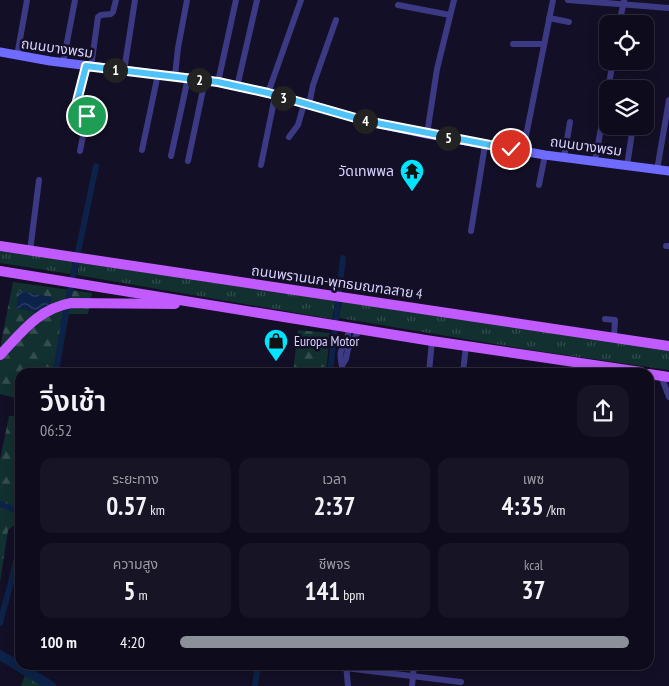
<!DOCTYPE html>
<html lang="th">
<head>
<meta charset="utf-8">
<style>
  :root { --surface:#0e0b1c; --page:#171425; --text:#f1f3f6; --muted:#9b9ba3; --line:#2e2b3b; --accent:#8c9099 }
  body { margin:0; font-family:"PT Sans Narrow","Noto Sans Thai",sans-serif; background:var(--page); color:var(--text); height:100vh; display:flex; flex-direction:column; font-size:19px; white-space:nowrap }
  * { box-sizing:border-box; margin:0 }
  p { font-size:16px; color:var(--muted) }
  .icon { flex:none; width:28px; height:28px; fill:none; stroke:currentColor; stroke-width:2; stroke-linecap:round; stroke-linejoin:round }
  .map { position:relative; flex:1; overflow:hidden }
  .sheet { position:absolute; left:15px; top:368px; width:639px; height:302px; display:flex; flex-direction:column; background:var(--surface); border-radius:15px; box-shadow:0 2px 12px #0003,0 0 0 1px var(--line) }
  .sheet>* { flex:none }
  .controls { position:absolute; left:599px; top:15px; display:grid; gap:10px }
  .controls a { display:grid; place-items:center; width:55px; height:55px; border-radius:10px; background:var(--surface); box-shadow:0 2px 12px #0003,0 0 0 1px var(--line); font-size:25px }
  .pin { position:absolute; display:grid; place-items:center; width:42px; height:42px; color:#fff; margin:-21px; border:2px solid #fff; border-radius:50%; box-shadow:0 1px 5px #0007 }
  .km { position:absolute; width:25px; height:25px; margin:-12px; border-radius:50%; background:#222; color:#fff; font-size:14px; line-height:25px; text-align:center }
  .round { display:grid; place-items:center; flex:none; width:52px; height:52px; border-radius:15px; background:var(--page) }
  .head { display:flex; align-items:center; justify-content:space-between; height:85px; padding:0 25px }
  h1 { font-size:28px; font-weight:600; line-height:38px }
  .figures { display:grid; grid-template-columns:repeat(3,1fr); gap:8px; height:85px; padding:5px 25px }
  .figures div { display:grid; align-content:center; border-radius:12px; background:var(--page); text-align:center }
  .figures b { font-size:25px; font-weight:600 }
  .figures small { font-size:14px; font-weight:400 }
  .figures p { font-size:14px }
  ul { padding:0 25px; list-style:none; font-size:16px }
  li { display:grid; grid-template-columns:80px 60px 1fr; align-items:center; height:38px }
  li i { height:12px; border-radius:6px; background:var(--accent) }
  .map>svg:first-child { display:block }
  .grass { fill:url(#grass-tufts) }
  .forest { fill:url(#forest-firs) }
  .water { fill:url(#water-waves) }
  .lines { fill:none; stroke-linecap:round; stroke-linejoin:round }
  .canal { stroke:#0c2248; stroke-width:6 }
  .river { stroke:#0c2248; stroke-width:10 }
  .street { stroke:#3d3a85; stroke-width:6 }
  .secondary { stroke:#6f6bff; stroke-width:9 }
  .primary { stroke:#c25bff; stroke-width:10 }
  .route-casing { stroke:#fff; stroke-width:10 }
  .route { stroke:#4fc3f7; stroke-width:6 }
  .labels { text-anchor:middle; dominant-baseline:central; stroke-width:5; stroke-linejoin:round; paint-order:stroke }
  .street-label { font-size:14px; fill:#d9d4ff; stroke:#130f26 }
  .poi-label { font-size:14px; fill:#d9d4ff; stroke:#130f26; text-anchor:end }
</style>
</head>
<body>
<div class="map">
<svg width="669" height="686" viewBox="0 0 669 686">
  <defs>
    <pattern id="grass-tufts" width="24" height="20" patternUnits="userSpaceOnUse" patternTransform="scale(1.25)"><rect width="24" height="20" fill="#12302f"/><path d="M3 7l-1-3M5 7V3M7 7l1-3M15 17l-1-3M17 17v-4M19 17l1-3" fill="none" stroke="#344d4e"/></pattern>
    <pattern id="forest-firs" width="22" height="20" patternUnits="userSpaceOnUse" patternTransform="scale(1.25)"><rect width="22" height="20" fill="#12302f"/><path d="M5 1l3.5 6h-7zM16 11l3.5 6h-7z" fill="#344d4e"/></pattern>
    <pattern id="water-waves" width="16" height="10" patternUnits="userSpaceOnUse" patternTransform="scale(1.25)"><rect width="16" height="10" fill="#0c2248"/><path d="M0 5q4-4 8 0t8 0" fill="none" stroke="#2f4163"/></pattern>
  </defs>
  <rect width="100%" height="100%" fill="#130f26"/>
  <g class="grass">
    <polygon points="0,250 73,261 71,274 0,263"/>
    <polygon points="79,263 336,299 332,319 77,275"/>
    <polygon points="342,301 669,350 669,370 531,350 339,318"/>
    <polygon points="25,675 43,685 43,686 21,686"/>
  </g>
  <g class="forest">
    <polygon points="13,282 92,293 88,314 69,314 58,372 20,372 20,521 8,530 0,582 0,460 9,416 14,416 18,399 0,394 0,348"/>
    <polygon points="298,330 330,333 326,372 293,372"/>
    <polygon points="18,540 20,540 20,587 8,583"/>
  </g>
  <polygon class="water" points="19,291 52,297 48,315 16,308"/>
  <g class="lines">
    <g class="canal">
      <polyline points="56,372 66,310 96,166"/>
      <polyline points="330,372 343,258"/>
      <polyline points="0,504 20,512"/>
      <polyline points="0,623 20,549"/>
      <polyline points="255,686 258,665"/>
    </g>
    <polyline class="river" points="0,655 51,686"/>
    <g class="street">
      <polyline points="568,0 669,8"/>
      <polyline points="398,5 450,15"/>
      <polyline points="549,18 569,22"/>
      <polyline points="619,24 624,1"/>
      <polyline points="513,44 544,44"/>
      <polyline points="17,56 27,0"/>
      <polyline points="63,63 75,0"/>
      <polyline points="91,67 98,17 101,15 111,14 113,12 116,0"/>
      <polyline points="124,71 135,0"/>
      <polyline points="175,76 178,48 187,0"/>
      <polyline points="218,82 236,0"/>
      <polyline points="237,87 257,0"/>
      <polyline points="608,89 613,61"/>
      <polyline points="268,93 301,0"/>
      <polyline points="309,105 313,85 336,20"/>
      <polyline points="427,134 437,69 454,0"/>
      <polyline points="289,137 298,125 304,104"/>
      <polyline points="142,150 158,74"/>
      <polyline points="80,151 87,116 77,108 76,105 85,66"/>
      <polyline points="523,151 553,0"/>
      <polyline points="171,156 188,78"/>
      <polyline points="564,157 570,122"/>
      <polyline points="188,161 205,80"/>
      <polyline points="595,161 608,90"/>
      <polyline points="261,165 275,96"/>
      <polyline points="627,166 633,126"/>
      <polyline points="657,170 669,100"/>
      <polyline points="539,185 545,155"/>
      <polyline points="471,231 485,145"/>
      <polyline points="666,246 669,246"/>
      <polyline points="30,251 39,180"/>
      <polyline points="605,319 615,320 614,337"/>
      <polyline points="343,364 346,359 348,349 360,329"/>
      <path d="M342 372C343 365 339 358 341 351 345 339 349 343 348 327"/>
      <polyline points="429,372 432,341"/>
      <polyline points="463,372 466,346"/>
      <polyline points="661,376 669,397"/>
      <polyline points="321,665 461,682"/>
      <polyline points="346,665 348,686"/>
      <polyline points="412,686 414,665"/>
    </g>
    <polyline class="secondary" points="0,52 50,61 218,82 268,93 367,121 427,134 545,155 669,171"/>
    <g class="primary">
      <polyline points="0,246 669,346"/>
      <polyline points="0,271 432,341 641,372"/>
      <path d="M0 355C22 332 38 309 71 303L175 304"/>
      <polyline points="649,374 669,377"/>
    </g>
  </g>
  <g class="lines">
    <defs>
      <polyline id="route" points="87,116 77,108 76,105 86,66 218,82 268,93 366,121 511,149"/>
    </defs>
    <use href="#route" class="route-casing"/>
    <use href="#route" class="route"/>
  </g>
  <defs>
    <symbol id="temple-pin" viewBox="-11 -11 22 30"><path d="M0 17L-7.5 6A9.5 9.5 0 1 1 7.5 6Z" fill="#00e5ff" stroke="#130f26"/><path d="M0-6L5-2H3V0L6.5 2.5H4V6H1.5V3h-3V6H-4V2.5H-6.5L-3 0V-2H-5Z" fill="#111"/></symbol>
    <symbol id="shop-pin" viewBox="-11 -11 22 30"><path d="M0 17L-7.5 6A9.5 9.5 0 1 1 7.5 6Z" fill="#00e5ff" stroke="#130f26"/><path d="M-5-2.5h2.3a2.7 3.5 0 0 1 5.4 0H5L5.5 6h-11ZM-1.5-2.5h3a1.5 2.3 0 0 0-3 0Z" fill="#111"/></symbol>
  </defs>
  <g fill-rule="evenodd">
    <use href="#temple-pin" x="398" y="157" width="28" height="38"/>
    <use href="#shop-pin" x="262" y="327" width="28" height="38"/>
  </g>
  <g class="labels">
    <g class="street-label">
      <text transform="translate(57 48) rotate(8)">ถนนบางพรม</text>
      <text transform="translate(586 146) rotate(8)">ถนนบางพรม</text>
      <text transform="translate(337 282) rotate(8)">ถนนพรานนก-พุทธมณฑลสาย 4</text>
    </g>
    <g class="poi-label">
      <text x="394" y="171">วัดเทพพล</text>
      <text x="294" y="341" text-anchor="start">Europa Motor</text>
    </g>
  </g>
</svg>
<div class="controls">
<a><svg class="icon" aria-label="locate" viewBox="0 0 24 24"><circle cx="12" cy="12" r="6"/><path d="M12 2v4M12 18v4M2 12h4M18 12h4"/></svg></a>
<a><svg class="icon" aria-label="layers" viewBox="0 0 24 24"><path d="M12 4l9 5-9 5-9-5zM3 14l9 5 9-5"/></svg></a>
</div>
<div class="pin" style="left:87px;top:116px;background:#1e9e55"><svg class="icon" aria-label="arrive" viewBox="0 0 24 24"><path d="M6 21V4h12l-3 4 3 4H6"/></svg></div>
<div class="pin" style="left:511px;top:149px;background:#d93025"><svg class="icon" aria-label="check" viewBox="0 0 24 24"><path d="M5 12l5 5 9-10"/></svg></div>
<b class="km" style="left:115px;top:70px">1</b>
<b class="km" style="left:199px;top:80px">2</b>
<b class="km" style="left:283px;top:98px">3</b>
<b class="km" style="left:365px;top:121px">4</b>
<b class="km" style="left:448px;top:138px">5</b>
<section class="sheet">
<div class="head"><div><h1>วิ่งเช้า</h1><p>06:52</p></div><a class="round"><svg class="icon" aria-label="share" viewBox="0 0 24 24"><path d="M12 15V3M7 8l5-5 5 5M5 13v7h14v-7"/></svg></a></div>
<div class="figures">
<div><p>ระยะทาง</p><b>0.57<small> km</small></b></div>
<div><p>เวลา</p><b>2:37</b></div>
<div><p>เพซ</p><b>4:35<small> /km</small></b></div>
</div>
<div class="figures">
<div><p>ความสูง</p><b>5<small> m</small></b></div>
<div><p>ชีพจร</p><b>141<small> bpm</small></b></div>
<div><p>kcal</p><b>37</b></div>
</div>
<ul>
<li><b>100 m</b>4:20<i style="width:100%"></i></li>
</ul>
</section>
</div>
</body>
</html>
